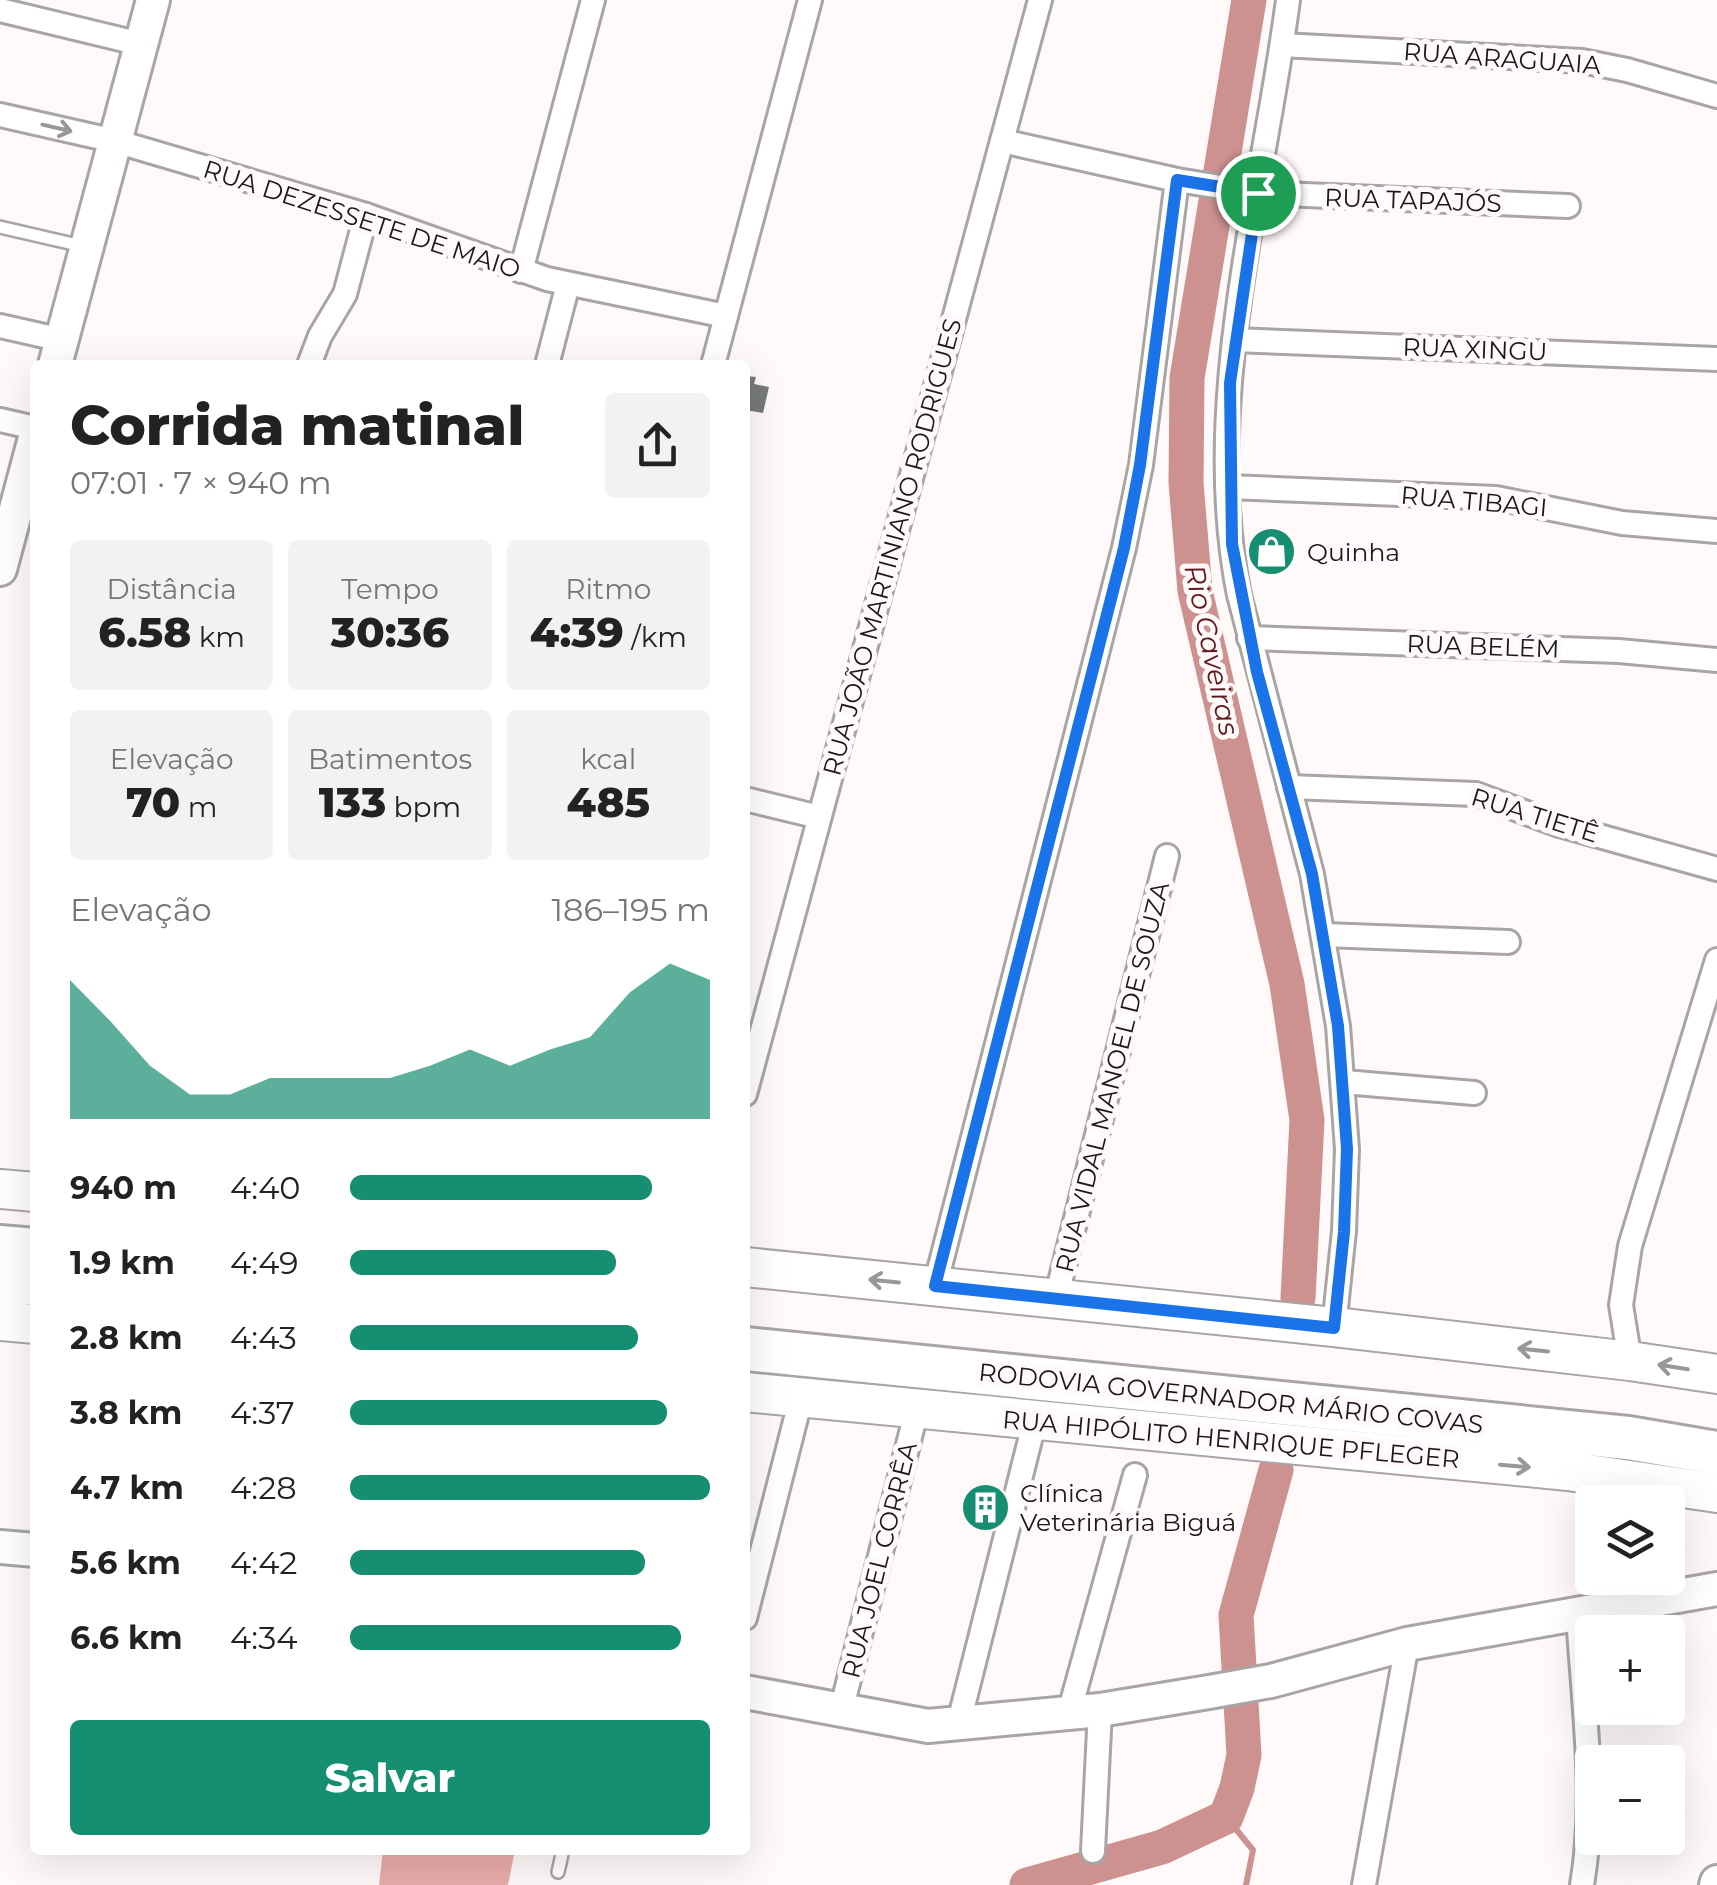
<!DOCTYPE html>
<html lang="pt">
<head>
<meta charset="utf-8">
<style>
  :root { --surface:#fff; --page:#f2f2f2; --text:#222; --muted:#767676; --accent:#168e71 }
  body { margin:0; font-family:Montserrat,sans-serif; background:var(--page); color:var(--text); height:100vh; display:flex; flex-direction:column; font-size:38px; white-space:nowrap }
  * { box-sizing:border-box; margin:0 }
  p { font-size:32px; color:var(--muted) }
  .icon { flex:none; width:55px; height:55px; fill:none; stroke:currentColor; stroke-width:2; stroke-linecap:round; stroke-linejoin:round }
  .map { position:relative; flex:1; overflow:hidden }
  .side { position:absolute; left:30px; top:360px; width:720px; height:1495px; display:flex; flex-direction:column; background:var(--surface); border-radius:10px; box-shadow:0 10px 40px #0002 }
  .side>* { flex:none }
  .fabs { position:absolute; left:1575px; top:1485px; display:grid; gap:20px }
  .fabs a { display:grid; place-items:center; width:110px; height:110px; border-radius:10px; background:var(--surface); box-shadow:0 10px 40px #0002; font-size:50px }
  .pin { position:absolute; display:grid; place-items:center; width:85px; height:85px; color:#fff; margin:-42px; border:5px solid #fff; border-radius:50%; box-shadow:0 2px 10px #0007 }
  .round { display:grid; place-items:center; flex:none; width:105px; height:105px; border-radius:10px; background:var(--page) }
  .headline { display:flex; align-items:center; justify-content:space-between; height:170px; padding:0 40px }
  h1 { font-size:55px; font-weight:800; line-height:75px }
  .metrics { display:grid; grid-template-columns:repeat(3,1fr); gap:15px; height:170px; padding:10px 40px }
  .metrics div { display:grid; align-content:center; border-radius:10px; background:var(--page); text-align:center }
  .metrics b { font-size:42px; font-weight:800 }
  .metrics small { font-size:28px; font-weight:400 }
  .metrics p { font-size:28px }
  .chart { height:280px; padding:20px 40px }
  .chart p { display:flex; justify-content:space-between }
  .chart svg { width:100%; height:180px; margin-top:10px; fill:var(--accent); opacity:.7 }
  .cta { display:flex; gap:20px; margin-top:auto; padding:20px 40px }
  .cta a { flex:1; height:115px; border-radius:10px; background:var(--accent); color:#fff; font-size:40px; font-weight:800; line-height:115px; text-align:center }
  ul { padding:0 40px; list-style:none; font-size:32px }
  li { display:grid; grid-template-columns:160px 120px 1fr; align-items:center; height:75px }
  li i { height:25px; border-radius:12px; background:var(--accent) }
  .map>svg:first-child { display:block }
  .forest { fill:#e9aca9 }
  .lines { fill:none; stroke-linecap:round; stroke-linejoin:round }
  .stream { stroke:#cd928f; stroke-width:6 }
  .river { stroke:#cd928f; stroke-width:35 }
  .building { fill:#767a78 }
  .lane-casing { stroke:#aaa5a5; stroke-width:16 }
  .street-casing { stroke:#aaa5a5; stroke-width:28 }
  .secondary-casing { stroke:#aaa5a5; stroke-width:38 }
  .primary-casing { stroke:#aaa5a5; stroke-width:42 }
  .highway-casing { stroke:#aaa5a5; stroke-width:48 }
  .lane { stroke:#fff; stroke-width:11 }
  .street { stroke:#fff; stroke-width:22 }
  .secondary { stroke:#fff; stroke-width:32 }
  .primary { stroke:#fff; stroke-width:38 }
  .highway { stroke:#fff; stroke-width:42 }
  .oneway { stroke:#989898 }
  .route-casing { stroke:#fff; stroke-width:20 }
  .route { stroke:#1a73e8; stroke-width:12 }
  .labels { text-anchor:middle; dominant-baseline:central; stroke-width:10; stroke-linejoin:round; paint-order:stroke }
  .street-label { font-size:25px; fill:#1a1919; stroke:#fffaf9 }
  .poi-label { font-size:25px; fill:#1a1919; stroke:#fffaf9; text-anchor:start }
  .water-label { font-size:28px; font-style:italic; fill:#5f181b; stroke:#fffaf9 }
</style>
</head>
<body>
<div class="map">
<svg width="1717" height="1885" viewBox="0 0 1717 1885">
  <rect width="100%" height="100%" fill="#fffaf9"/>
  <polygon class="forest" points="383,1850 515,1850 508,1885 379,1885"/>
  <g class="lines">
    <polyline class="stream" points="1226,1817 1253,1850 1246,1885"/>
    <g class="river">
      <polyline points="1249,0 1187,378 1186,483 1195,591 1287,984 1307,1120 1298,1298"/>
      <polyline points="1027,1885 1162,1847 1226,1817 1237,1788 1244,1755 1236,1615 1276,1470"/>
    </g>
  </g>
  <g class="building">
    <polygon points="745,376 756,377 754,384 769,387 763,413 745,410"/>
    <polygon points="976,1484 1001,1490 993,1522 969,1515 976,1500"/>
  </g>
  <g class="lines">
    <defs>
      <g id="lane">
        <polyline points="0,227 82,246"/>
        <polyline points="558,1872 563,1850"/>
      </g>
      <g id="street">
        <path d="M1288 0C1263 192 1200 402 1239 595L1312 874 1338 1026 1347 1149 1344 1231 1334 1327"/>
        <polyline points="0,10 141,44"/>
        <polyline points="1282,45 1582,61 1627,70 1717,96"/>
        <polyline points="0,115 115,141 366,215 547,279 726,316"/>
        <polyline points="1177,180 1258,193 1568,206"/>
        <polyline points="521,271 593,0"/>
        <polyline points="0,326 62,340"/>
        <polyline points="1234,340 1717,359"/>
        <polyline points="309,365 320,336 345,294 366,215"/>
        <polyline points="547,365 568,284"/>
        <polyline points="713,365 810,0"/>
        <polyline points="0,420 35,428"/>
        <polyline points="1229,487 1496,498 1622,523 1717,531"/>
        <polyline points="1249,638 1619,651 1717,660"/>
        <polyline points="1289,787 1476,794 1556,824 1717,869"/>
        <polyline points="745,799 819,817"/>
        <polyline points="1325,935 1508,942"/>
        <polyline points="1344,1082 1474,1093"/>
        <polyline points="745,1094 1040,0"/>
        <polyline points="935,1286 1124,548 1141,465 1177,180 1002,141"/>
        <polyline points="1056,1298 1167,856"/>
        <polyline points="1630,1361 1621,1305 1630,1246 1717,960"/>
        <path d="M1578 1614C1583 1702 1597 1797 1582 1885"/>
        <polyline points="745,1618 801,1398"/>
        <polyline points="841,1711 917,1409"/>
        <polyline points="1069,1713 1135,1475"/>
        <polyline points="958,1726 1035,1420"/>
        <polyline points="1093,1851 1100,1710"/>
        <polyline points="1364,1885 1407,1644"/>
      </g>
      <g id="secondary">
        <polyline points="55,365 153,0"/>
        <polyline points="0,569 35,438"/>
        <polyline points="0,1547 35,1550"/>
        <polyline points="745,1692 928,1726 1100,1710 1209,1692 1271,1681 1407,1644 1717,1589"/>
        <polyline points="1716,1885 1717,1882"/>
      </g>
      <g id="primary">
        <polyline points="0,1189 35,1192"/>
        <polyline points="745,1267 1334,1327 1630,1361 1717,1374"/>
        <polyline points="0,1321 35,1324"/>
        <polyline points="745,1392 1568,1471 1717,1493"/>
      </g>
      <g id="highway">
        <polyline points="0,1247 35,1250"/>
        <polyline points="0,1283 35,1283"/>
        <polyline points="745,1349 1628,1438 1717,1453"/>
      </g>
    </defs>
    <use href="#lane" class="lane-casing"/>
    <use href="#street" class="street-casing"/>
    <use href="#secondary" class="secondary-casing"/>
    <use href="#primary" class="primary-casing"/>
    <use href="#highway" class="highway-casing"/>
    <use href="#lane" class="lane"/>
    <use href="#street" class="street"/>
    <use href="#secondary" class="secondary"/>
    <use href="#primary" class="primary"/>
    <use href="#highway" class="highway"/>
  </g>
  <defs><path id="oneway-shaft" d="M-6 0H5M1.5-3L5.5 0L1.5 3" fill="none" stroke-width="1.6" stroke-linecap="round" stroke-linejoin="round" transform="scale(2.5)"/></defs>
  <g class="oneway">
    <use href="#oneway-shaft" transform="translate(57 128) rotate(13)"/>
    <use href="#oneway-shaft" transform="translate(884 1281) rotate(-174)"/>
    <use href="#oneway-shaft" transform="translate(1533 1350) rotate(-174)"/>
    <use href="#oneway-shaft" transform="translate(1673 1367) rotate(-171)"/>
    <use href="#oneway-shaft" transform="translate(1515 1466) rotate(5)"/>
  </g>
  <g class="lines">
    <defs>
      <polygon id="route" points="1177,180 1258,193 1230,383 1232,544 1257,672 1312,874 1338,1026 1347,1149 1344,1232 1334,1328 935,1286 1124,548 1140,465"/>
    </defs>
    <use href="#route" class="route-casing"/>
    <use href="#route" class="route"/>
  </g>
  <defs>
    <symbol id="shop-disc" viewBox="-11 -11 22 22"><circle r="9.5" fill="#168e71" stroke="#fffaf9"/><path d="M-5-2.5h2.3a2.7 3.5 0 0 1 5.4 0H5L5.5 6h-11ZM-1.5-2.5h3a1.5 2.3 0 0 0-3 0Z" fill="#fff"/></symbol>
    <symbol id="building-disc" viewBox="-11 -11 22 22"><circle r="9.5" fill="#168e71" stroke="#fffaf9"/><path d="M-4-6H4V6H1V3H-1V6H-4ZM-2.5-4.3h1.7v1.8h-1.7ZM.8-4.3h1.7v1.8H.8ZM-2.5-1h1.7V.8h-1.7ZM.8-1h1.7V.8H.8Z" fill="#fff"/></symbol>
  </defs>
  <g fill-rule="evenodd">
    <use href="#shop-disc" x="1244" y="524" width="55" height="55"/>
    <use href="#building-disc" x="958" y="1480" width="55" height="55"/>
  </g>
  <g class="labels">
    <g class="street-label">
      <text transform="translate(1502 58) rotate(4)">RUA ARAGUAIA</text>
      <text transform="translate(1413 200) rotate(2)">RUA TAPAJÓS</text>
      <text transform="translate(362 219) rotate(18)">RUA DEZESSETE DE MAIO</text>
      <text transform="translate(1475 349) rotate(2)">RUA XINGU</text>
      <text transform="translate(1474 501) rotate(5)">RUA TIBAGI</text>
      <text transform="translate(892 547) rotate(-75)">RUA JOÃO MARTINIANO RODRIGUES</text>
      <text transform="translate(1483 646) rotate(2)">RUA BELÉM</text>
      <text transform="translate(1535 815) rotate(17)">RUA TIETÊ</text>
      <text transform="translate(1112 1077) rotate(-76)">RUA VIDAL MANOEL DE SOUZA</text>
      <text transform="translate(1231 1398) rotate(6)">RODOVIA GOVERNADOR MÁRIO COVAS</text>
      <text transform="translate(1231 1439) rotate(5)">RUA HIPÓLITO HENRIQUE PFLEGER</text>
      <text transform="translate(879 1560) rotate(-76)">RUA JOEL CORRÊA</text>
    </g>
    <g class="poi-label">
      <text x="1307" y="552">Quinha</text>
      <text x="1020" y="1493">Clínica<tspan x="1020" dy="29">Veterinária Biguá</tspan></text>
    </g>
    <g class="water-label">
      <text transform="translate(1212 650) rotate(78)">Rio Caveiras</text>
    </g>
  </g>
</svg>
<div class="fabs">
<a><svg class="icon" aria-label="layers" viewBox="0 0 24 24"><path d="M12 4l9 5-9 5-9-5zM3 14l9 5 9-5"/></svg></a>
<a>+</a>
<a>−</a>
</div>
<div class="pin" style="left:1258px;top:193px;background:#1e9e55"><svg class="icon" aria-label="arrive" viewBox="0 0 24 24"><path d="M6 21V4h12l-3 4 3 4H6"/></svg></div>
<section class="side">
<div class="headline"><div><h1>Corrida matinal</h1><p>07:01 · 7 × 940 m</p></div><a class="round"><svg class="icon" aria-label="share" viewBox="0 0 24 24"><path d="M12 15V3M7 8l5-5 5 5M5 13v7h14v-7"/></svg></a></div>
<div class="metrics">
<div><p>Distância</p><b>6.58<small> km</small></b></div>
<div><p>Tempo</p><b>30:36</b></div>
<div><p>Ritmo</p><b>4:39<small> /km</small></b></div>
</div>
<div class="metrics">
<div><p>Elevação</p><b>70<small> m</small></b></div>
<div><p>Batimentos</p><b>133<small> bpm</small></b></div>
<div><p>kcal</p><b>485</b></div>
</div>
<div class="chart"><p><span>Elevação</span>186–195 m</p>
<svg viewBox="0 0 160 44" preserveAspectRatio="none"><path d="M0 44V10L10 20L20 31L30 38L40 38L50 34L60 34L70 34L80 34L90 31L100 27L110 31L120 27L130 24L140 13L150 6L160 10V44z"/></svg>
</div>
<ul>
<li><b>940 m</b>4:40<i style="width:84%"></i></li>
<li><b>1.9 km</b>4:49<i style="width:74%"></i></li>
<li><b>2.8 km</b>4:43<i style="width:80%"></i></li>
<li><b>3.8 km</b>4:37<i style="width:88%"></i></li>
<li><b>4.7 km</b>4:28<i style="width:100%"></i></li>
<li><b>5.6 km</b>4:42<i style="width:82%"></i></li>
<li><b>6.6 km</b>4:34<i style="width:92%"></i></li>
</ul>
<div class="cta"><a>Salvar</a></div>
</section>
</div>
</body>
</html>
